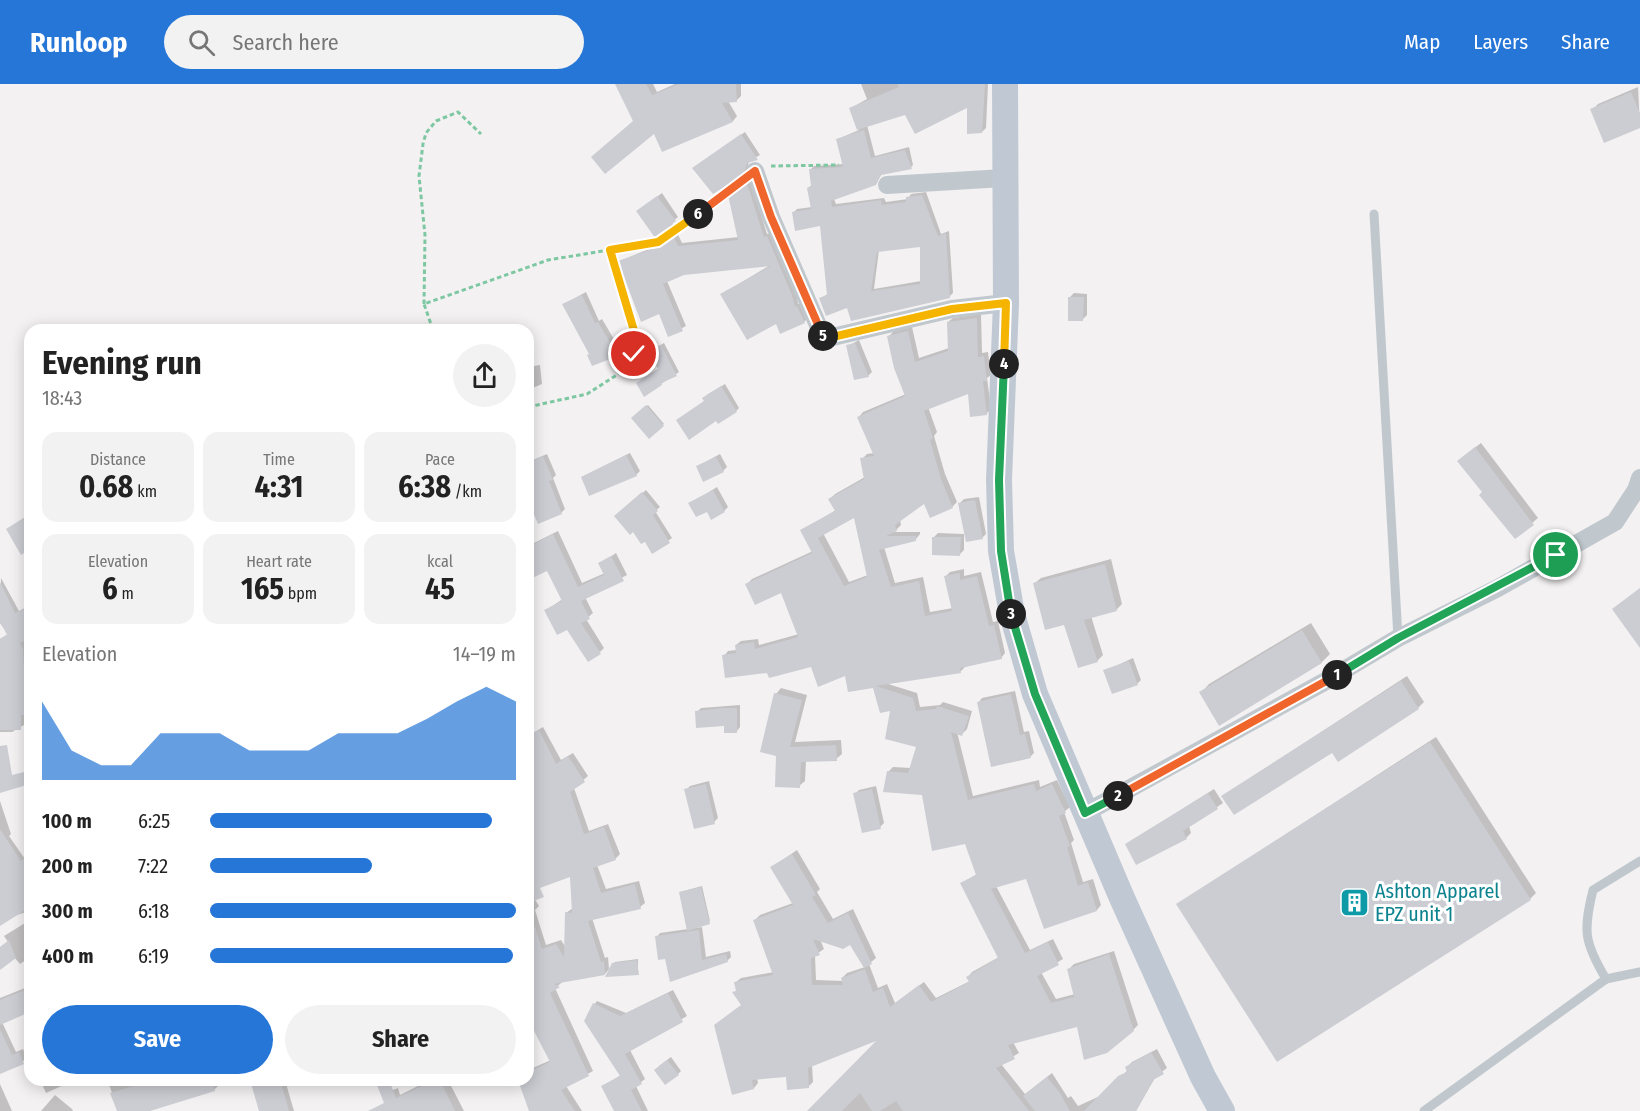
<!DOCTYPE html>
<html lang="en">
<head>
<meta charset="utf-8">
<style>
  :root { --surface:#fff; --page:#f2f2f2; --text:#222; --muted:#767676; --accent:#2676d7 }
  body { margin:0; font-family:"Fira Sans Condensed",sans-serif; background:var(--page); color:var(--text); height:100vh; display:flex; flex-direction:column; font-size:22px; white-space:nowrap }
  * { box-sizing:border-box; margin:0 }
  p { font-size:20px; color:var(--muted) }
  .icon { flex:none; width:33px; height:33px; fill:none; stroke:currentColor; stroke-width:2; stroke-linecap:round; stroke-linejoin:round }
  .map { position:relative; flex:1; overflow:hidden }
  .sheet { position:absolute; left:24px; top:240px; width:510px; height:762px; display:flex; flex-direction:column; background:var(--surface); border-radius:18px; box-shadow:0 3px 15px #0003 }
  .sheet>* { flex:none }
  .pin { position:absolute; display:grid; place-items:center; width:51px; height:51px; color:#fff; margin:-26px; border:3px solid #fff; border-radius:50%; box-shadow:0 2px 6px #0007 }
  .km { position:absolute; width:30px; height:30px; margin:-15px; border-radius:50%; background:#222; color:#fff; font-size:16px; line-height:30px; text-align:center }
  .round { display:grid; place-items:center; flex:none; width:63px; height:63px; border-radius:32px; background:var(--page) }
  .head { display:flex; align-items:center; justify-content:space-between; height:102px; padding:0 18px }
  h1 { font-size:33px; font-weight:700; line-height:45px }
  .figures { display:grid; grid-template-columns:repeat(3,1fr); gap:9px; height:102px; padding:6px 18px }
  .figures div { display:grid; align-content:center; border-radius:15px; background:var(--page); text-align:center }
  .figures b { font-size:30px; font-weight:700 }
  .figures small { font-size:16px; font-weight:400 }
  .figures p { font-size:16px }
  .chart { height:168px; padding:12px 18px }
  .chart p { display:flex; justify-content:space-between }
  .chart svg { width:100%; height:108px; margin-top:6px; fill:var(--accent); opacity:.7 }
  .primary-button { display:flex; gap:12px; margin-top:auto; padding:12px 18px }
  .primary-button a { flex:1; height:69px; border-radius:36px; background:var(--accent); color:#fff; font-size:24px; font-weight:700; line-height:69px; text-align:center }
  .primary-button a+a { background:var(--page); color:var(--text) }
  ul { padding:0 18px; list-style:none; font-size:20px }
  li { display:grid; grid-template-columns:96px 72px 1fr; align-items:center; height:45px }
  li i { height:15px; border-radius:8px; background:var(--accent) }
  header { display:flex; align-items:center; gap:36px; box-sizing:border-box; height:84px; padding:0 30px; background:var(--accent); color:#fff }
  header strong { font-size:28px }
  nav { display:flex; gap:33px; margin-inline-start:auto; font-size:21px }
  .search { width:420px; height:54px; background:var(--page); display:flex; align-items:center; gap:15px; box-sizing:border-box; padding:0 21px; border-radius:33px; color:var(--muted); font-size:22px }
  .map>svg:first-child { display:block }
  .shadow { fill:#0003; fill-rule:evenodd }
  .building { fill:#cbcdd3; fill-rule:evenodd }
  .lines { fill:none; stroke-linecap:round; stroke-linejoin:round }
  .path { stroke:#7dc8a2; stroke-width:3; stroke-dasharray:4.5 3; stroke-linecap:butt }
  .service { stroke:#c0c8ce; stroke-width:9 }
  .minor { stroke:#c0c8ce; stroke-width:18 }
  .secondary { stroke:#c0c9d3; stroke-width:26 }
  .split-1-casing { stroke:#fff; stroke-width:12 }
  .split-2-casing { stroke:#fff; stroke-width:12 }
  .split-3-casing { stroke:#fff; stroke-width:12 }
  .split-4-casing { stroke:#fff; stroke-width:12 }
  .split-5-casing { stroke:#fff; stroke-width:12 }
  .split-6-casing { stroke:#fff; stroke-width:12 }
  .split-7-casing { stroke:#fff; stroke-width:12 }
  .split-1 { stroke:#22a559; stroke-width:8 }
  .split-2 { stroke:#f0652b; stroke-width:8 }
  .split-3 { stroke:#22a559; stroke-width:8 }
  .split-4 { stroke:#22a559; stroke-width:8 }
  .split-5 { stroke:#f5b400; stroke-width:8 }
  .split-6 { stroke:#f0652b; stroke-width:8 }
  .split-7 { stroke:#f5b400; stroke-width:8 }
  .labels { text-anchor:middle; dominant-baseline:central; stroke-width:6; stroke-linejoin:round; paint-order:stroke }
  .culture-label { font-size:20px; fill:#0d838f; stroke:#fff; text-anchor:start }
</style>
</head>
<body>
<header>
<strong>Runloop</strong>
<div class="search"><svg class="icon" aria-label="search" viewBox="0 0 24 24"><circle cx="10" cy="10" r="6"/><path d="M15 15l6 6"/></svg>Search here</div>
<nav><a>Map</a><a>Layers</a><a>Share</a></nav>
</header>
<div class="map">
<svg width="1640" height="1027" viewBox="0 0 1640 1027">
  <rect width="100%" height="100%" fill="#f3f1f1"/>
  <g class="shadow">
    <polygon points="617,0 653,0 657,8 675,0 741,0 741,12 736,17 728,17 737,32 733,37 663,66 655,47 635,37"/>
    <path d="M861 0H988L986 44 982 48 969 22 906 30 867 41 875 72 909 63 913 81 910 84 882 90 875 99 834 115 836 120 884 114 886 118 908 115 911 110 926 108 941 150 949 147 953 209 949 213 848 222 820 215 829 209 822 141 793 129 797 125 812 123 808 104 813 100 810 86 814 82 844 80 838 55 859 46 851 24 867 15ZM921 162V197L874 205 879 166Z"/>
    <polygon points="1638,3 1640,43 1592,26 1598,20"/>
    <polygon points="745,48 760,71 749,77 747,86 767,150 771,149 796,206 798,220 801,219 808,234 804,238 777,237 722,210 772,180 683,190 667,197 686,242 669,251 660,228 620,177 661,160 642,124 662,109 678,133 672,138 682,159 739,153 727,99 694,84"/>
    <polygon points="586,208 599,237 602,235 621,267 593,280 591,269 564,220"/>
    <polygon points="1074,209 1087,210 1087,231 1083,235 1070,213"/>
    <path d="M981 230 982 269 988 268 991 291 987 294 991 325 986 330 969 308 928 323 937 348 934 352 945 390 957 418 952 423 925 418 900 436 901 441 894 448H920V450L916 455 884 463 895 499 923 493 930 528 953 524 945 493 950 488 964 485V492L981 488 993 538 998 537 1005 569 1001 574 965 583 961 587 885 599 917 609 920 623 940 621 943 618 972 627 967 645 962 650 957 648 973 712 1039 696 1040 703 1057 696 1070 723 1064 728 1074 756 1071 759 1083 798 1093 795 1101 821 1097 826 1027 793 996 802 1030 866 1053 855 1063 875 1041 888 1056 915 1075 910 1069 885 1074 880 1114 867 1138 941 1133 946 1078 941 1013 958 1019 969 1001 980 1025 1010 1052 989 1068 1014 1071 1012 1078 1022 1100 1012 1128 986 1127 983 1132 978 1157 965 1167 984 1156 992 1136 1027H817L882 953 812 981 813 998 808 1003 787 992 757 994 758 999 754 1004 734 1009 742 921 734 909 737 906 736 898 741 894 774 888 755 836 760 831 793 819 772 783 797 766 820 805 817 808 833 835 853 825 876 874 869 880 878 904 887 900 895 919 924 898 936 914 970 897 968 893 972 888 999 873 962 799 977 790 966 758 923 710 888 688 893 683 911 684 918 662 874 602 846 590 811 581 769 588 724 572 728 567 737 566 736 561 741 557 758 555 759 561 799 550 782 507 747 500 752 495 813 467 801 447 836 426 830 415 835 410 865 393 862 375 867 370 874 369 859 333 863 328 906 310 889 252 894 247 912 243 919 274 949 264 948 238 953 234ZM855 431 868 491 849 498 823 449ZM820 855 851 859 865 883 847 889 842 894 843 897 816 896 815 871 824 865Z"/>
    <polygon points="859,256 872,288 868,292 848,262"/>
    <polygon points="664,259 679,288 661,300 638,299 659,284 650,267"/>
    <polygon points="540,281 542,300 528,306 528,283"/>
    <polygon points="725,300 739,324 736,327 706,317 707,311"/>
    <polygon points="648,321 664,340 649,352 633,335"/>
    <polygon points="1481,359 1538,434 1516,453 1484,408 1464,372"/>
    <polygon points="630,369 640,387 636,391 582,393"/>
    <polygon points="547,370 556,391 553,394 565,425 561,429 528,403 528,378"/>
    <polygon points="720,370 727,383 723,387 698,382"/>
    <polygon points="717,403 728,423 724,427 690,420"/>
    <polygon points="646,406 660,423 655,427 672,454 652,468 645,456 616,432"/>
    <polygon points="979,413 986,450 982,454 960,419 964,415"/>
    <polygon points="558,447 582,499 605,489 600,480 616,469 627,491 585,513 593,529 586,535 604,564 600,568 546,526 563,515 548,485 528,494 528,462"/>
    <polygon points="938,449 964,450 964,466 960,470 934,453"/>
    <polygon points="1111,475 1122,520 1116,526 1091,532 1103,571 1097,577 1035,499 1041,494"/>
    <polygon points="1,494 19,527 30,521 30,540 23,556 26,561 29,626 24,630 24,641 12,648 0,648 0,555 8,550 0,539"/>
    <polygon points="1311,539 1330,570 1322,578 1201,609 1209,600"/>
    <polygon points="1133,574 1141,596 1137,600 1105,587"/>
    <polygon points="1407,592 1424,618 1418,624 1332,667 1223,712"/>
    <polygon points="781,604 807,611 795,658 841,656 842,670 836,675 806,677 805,697 799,702 778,671 776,610"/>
    <polygon points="1015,607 1024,648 1029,647 1034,669 1030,673 979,618 982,614"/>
    <polygon points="740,621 740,643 737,647 697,628 701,624"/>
    <polygon points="543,643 561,676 573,669 588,692 574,704 589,747 608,740 620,770 615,775 597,781 606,805 639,797 645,819 640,823 592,834 605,874 608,873 609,885 605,890 565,896 555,904 593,987 566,1002 582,1027 530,1027 520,996 528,996 528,986 551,976 532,939 528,941 528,813 532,811 539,822 535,826 546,861 561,856 566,864 566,829 573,824 572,791 528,796 528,652"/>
    <polygon points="1436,653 1536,809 1530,815 1178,820"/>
    <polygon points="709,697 718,734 714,738 686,706 690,702"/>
    <polygon points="876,702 884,739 880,743 855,710 859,706"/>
    <polygon points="1214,705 1223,719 1189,742 1191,749 1186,754 1127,760"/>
    <polygon points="0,717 11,750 9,752 25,775 30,770 30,827 0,836"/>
    <polygon points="702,802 710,837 696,844 702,843 706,873 730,867 731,873 727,877 671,896 666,873 657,853 660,849 688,845 680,808"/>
    <polygon points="30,836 30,873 20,880 14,873 0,884 0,864 8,858 4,852"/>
    <polygon points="638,875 638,890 613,880 615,878"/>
    <polygon points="30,902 30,927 2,938 16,968 23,965 27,975 0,988 0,914"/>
    <polygon points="673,906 687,932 630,966 645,995 636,1002 648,1027 615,1027 603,1002 621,991 593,922 597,917 626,929"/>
    <polygon points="671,973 681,987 678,990 659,982"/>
    <polygon points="40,996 75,996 46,1009"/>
    <polygon points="101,996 216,996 218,1002 214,1006 148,1027 118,1027 110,1003"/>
    <polygon points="251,996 285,996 294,1027 260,1027"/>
    <polygon points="421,996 448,996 464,1027 389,1027 388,1008 398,1004 400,1011 422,1000"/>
    <polygon points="0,1000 12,1027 0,1027"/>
    <polygon points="55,1011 72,1025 73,1027 41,1027"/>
  </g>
  <g class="building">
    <polygon points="615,0 646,0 652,11 679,0 736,0 737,18 722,19 733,38 662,68 654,50 605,90 591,73 633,37"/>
    <polygon points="897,0 985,0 982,49 967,50 967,24 915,50 905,31 857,46 849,24 899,3"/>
    <polygon points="1631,8 1640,29 1640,44 1604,59 1590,25"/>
    <path d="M864 46 871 74 905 66 912 85 881 91 876 101 831 117 832 123 881 116 882 121 906 118V113L922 111 938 152 946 149 950 214 851 237 847 224 826 232 819 214 827 211 820 142 795 147 792 128 811 125 807 104 811 102 809 85 843 83 836 55ZM920 163V200L871 207 877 168Z"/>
    <polygon points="741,50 758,76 747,79 744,90 764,153 767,152 792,211 795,223 797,222 805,239 780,250 776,240 747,256 720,210 771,182 684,191 663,200 683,247 668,253 659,230 641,238 618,177 661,162 636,127 657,112 676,137 669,142 678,162 738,156 726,102 713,110 692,84"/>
    <polygon points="582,211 595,239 598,238 618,272 592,282 587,271 589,270 562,220"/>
    <polygon points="1068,213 1084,213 1083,237 1068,237"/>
    <path d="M977 234 978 273 984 272 987 297H983L987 331 970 333 968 310 924 327 933 354 930 356 941 395 953 424 930 434 924 420 895 441 897 447 886 452H916V457L879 466 891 503 919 497 925 532 952 527 944 492 960 489V496L977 492 989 542 994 541 1002 575 960 584 961 589 876 602 913 614 916 627 936 625 937 622 969 632 962 652 951 648 968 716 1034 700 1036 707 1052 700 1066 729 1059 732 1070 762 1067 763 1078 802 1088 798 1097 827 1044 845 1026 795 991 805 1025 869 1048 858 1059 881 1037 892 1051 919 1074 913 1067 885 1109 870 1134 947 1107 969 1084 976 1077 943 1008 961 1015 975 996 984 1029 1027H903L896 1017 880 1027H872L860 1009 842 1027H807L876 957 808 984 809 1004 787 1006 786 993 752 996 754 1005 732 1011 714 941 741 921 732 908 736 907 734 898 773 891 753 836 793 821 770 783 792 770 816 811 812 813 828 839 848 829 872 880 864 884 850 861 843 865 813 855 820 871 811 874 812 901H843L841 894 865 885 873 908 883 904 890 923 919 901 931 918 969 898 966 893 998 874 960 799 976 791 965 760 932 767 922 711 883 708 887 687 908 689 916 663 885 655 890 627 880 629 873 604 848 608 845 592 818 603 811 583 769 594 767 589 725 594 722 571 736 569 735 561 754 558 755 565 798 553 781 509 755 521 745 500 812 469 800 446 835 427 828 415 864 395 860 374 874 372 857 333 905 312 894 284 887 252 908 247 915 278 948 267 947 238ZM854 434 867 493 844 502 818 454Z"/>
    <polygon points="855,259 869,293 854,296 846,261"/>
    <polygon points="661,261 677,292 661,299 662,301 644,313 636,299 658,285 649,267"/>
    <polygon points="721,302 737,328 718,340 716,337 689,356 676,336 704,317 702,314"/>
    <polygon points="646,321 664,342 649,355 631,334"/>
    <polygon points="1475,363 1534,441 1515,455 1479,411 1482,408 1457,377"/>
    <polygon points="626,371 637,392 589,412 581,393"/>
    <polygon points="543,372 553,396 549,397 562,430 538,440 528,416 528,379"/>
    <polygon points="716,373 724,388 703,398 696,382"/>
    <polygon points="713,406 725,428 711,436 707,428 696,433 688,419"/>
    <polygon points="642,408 658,427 653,431 670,459 652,470 645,458 641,460 633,448 630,451 614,432"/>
    <polygon points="975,416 983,455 966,458 958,419"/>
    <polygon points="30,430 30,465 21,471 6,445"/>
    <polygon points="553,450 578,503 604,491 598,479 611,472 624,497 581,517 590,535 581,539 601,570 588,578 567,546 557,551 544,526 562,517 547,487 528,496 528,463"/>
    <polygon points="932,453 961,453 960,472 932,471"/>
    <polygon points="1105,480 1117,527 1084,536 1098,578 1078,584 1064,541 1045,546 1033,499"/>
    <polygon points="0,498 15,529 30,522 30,554 20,559 23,565 26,631 21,631 21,646 0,646 0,555 7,551 0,537"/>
    <polygon points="1640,504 1640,564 1612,525"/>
    <polygon points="1302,546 1322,579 1219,642 1199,608"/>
    <polygon points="1129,577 1138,601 1112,610 1103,586"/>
    <polygon points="1401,597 1419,625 1338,678 1332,669 1234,731 1221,712"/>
    <polygon points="774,609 802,616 790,663 836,661 837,677 801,678 800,704 775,703 776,672 760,668"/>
    <polygon points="1011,610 1020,651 1025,650 1031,674 991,683 977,618"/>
    <polygon points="724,624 737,624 737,649 724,649 724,642 696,644 695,627"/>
    <polygon points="539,646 556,680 568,672 585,698 570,708 584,750 604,743 616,776 593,784 601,809 635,800 641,825 588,837 601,878 604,877 605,891 554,900 560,903 550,909 589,992 561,1006 575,1027 529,1027 518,996 528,996 528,988 550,978 528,935 528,830 531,830 542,865 556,860 564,873 565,828 572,829 570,793 540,804 544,813 528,819 528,652"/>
    <polygon points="1430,658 1531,816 1277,978 1176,820"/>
    <polygon points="7,661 12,691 28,687 30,700 0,709 0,662"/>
    <polygon points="706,700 715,740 694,745 684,705"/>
    <polygon points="872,705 881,745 862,749 853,709"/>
    <polygon points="1208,709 1218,725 1183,747 1187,755 1136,781 1125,760"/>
    <polygon points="0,745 21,777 30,769 30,823 0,842"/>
    <polygon points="701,803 710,840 687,847 679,808"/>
    <polygon points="699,846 702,876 726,870 728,878 670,898 665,875 658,876 655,852"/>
    <polygon points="9,856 16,874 0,886 0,863"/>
    <polygon points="637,876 639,891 605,893 612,879"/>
    <polygon points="30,904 30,928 0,941 0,916"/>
    <polygon points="668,909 683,938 625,970 642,1000 631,1006 642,1027 614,1027 601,1002 620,992 584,937 593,919 620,932"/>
    <polygon points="0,945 12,971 19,968 24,980 0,990"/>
    <polygon points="1151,968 1164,990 1153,996 1136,1027 1084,1027 1118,992 1127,988 1125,983"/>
    <polygon points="667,976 679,991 665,1001 654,986"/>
    <polygon points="1047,993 1060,1009 1070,1027 1035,1027 1023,1012"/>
    <polygon points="154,996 212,996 215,1007 150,1027 117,1027 110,1009"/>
    <polygon points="250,996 280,996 289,1027 259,1027"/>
    <polygon points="375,996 389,996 396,1014 422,1002 419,996 440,996 455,1027 368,1027 384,1019"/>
  </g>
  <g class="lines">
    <g class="path">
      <polyline points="771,82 839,81"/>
      <polyline points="424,220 425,151 419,92 423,60 426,49 436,37 458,28 481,50"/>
      <polyline points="433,246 424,220 548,176 658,158 741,97"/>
      <polyline points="528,323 587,310 623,287 634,270 635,250 610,166"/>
    </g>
    <g class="service">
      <polyline points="1374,130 1398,554"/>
      <polyline points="1606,895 1640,888"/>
      <path d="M1424 1027 1606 895C1584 858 1583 847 1593 806L1640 777"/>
    </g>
    <g class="minor">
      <polyline points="755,87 771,133 824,255 952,225 1006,219"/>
      <polyline points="887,101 1004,94"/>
      <polyline points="1085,729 1324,598 1398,554 1498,504 1615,438 1636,406 1640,394"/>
    </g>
    <polyline class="secondary" points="1005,0 1006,219 999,396 1001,467 1012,530 1035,610 1122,814 1203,993 1222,1027"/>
  </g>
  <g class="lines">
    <defs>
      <polyline id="split-1" points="1337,591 1398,554 1556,471"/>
      <polyline id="split-2" points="1118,712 1337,591"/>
      <polyline id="split-3" points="1011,530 1035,610 1085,729 1118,712"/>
      <polyline id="split-4" points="1004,280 999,396 1001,467 1011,530"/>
      <polyline id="split-5" points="823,252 824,255 952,225 1006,219 1004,280"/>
      <polyline id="split-6" points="698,130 755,87 771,133 823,252"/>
      <polyline id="split-7" points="634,270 635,250 610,166 658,158 698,130"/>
    </defs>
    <use href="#split-1" class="split-1-casing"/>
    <use href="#split-2" class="split-2-casing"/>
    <use href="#split-3" class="split-3-casing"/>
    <use href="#split-4" class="split-4-casing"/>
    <use href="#split-5" class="split-5-casing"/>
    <use href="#split-6" class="split-6-casing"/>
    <use href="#split-7" class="split-7-casing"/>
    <use href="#split-1" class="split-1"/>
    <use href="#split-2" class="split-2"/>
    <use href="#split-3" class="split-3"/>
    <use href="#split-4" class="split-4"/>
    <use href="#split-5" class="split-5"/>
    <use href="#split-6" class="split-6"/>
    <use href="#split-7" class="split-7"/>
  </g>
  <defs>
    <symbol id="building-square" viewBox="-11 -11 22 22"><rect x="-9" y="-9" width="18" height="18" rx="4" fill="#0f9aa8" stroke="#fff"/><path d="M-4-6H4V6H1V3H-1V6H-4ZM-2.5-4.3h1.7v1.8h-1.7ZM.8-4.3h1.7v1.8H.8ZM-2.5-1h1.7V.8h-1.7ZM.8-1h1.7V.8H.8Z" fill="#fff"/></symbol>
  </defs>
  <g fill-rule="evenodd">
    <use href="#building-square" x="1338" y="802" width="33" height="33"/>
  </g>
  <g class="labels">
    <g class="culture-label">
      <text x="1375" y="807">Ashton Apparel<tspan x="1375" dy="23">EPZ unit 1</tspan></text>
    </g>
  </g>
</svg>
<div class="pin" style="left:1556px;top:471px;background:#1e9e55"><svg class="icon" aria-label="arrive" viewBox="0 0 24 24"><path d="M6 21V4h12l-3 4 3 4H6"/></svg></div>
<div class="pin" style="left:634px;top:270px;background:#d93025"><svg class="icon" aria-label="check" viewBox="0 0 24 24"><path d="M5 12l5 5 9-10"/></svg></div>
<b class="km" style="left:1337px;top:591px">1</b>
<b class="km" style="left:1118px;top:712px">2</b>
<b class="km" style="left:1011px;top:530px">3</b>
<b class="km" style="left:1004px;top:280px">4</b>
<b class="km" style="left:823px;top:252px">5</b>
<b class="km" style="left:698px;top:130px">6</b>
<section class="sheet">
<div class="head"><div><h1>Evening run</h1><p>18:43</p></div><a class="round"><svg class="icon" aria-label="share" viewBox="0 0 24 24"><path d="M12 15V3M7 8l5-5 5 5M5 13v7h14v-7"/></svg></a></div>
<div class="figures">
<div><p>Distance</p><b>0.68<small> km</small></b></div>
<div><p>Time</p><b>4:31</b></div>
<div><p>Pace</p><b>6:38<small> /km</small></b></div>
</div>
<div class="figures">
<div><p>Elevation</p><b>6<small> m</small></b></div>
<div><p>Heart rate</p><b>165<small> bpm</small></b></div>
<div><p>kcal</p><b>45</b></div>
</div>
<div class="chart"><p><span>Elevation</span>14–19 m</p>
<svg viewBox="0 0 160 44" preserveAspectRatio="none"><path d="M0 44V12L10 32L20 38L30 38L40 25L50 25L60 25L70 32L80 32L90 32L100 25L110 25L120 25L130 19L140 12L150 6L160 12V44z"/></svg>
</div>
<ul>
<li><b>100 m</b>6:25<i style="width:92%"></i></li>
<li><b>200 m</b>7:22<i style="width:53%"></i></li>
<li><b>300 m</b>6:18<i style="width:100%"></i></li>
<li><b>400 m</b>6:19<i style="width:99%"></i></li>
</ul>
<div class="primary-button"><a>Save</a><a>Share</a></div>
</section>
</div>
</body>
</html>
